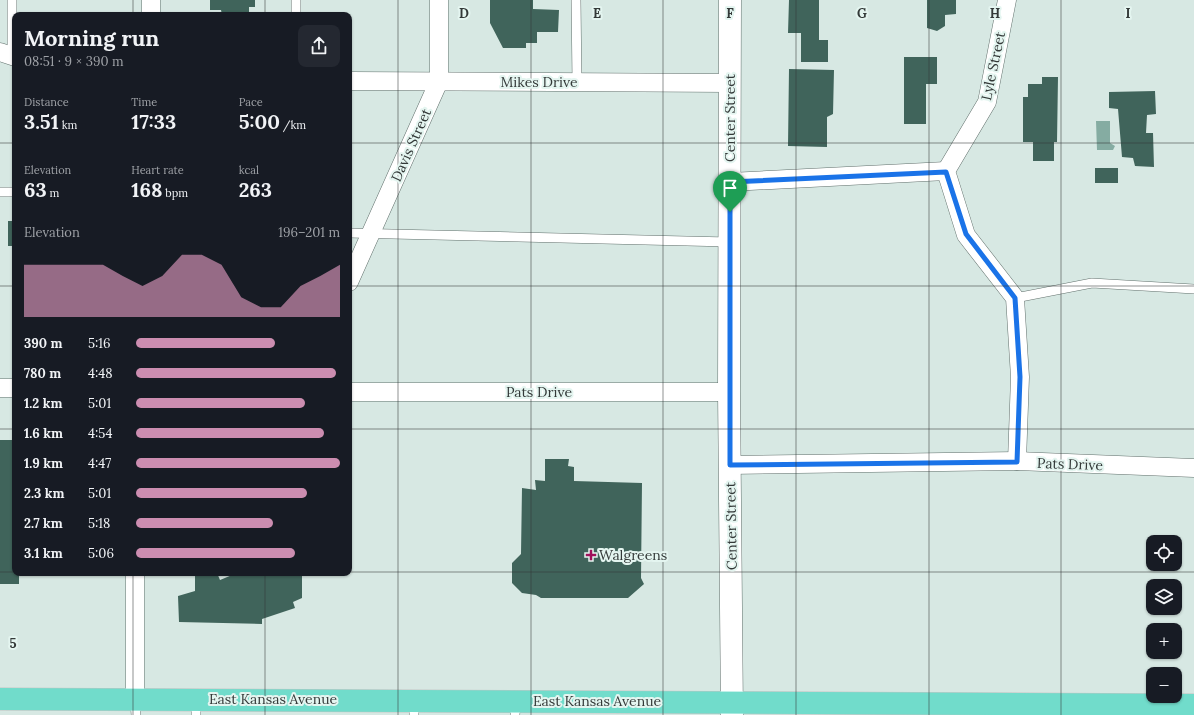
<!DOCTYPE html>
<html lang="en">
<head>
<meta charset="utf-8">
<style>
  :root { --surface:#171b24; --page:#242831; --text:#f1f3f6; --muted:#9ea1a6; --accent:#cc8db0 }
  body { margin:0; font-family:Lora,serif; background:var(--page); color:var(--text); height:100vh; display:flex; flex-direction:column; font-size:15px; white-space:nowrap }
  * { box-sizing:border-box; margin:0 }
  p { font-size:13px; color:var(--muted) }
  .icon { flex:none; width:22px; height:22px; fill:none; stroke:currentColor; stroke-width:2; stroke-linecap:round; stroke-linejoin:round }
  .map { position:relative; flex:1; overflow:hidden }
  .drawer { position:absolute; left:12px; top:12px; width:340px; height:564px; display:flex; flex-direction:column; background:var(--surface); border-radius:8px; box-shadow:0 1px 3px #0004 }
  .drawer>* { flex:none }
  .controls { position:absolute; left:1146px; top:535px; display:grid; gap:8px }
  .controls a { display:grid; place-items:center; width:36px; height:36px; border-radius:8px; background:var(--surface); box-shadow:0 1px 3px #0004; font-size:20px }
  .pin { position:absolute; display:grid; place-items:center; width:34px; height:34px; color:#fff; margin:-41px -17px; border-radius:50% 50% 50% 0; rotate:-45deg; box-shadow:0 0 4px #0007 }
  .pin .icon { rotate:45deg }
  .round { display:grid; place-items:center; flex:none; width:42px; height:42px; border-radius:8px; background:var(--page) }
  .overview { display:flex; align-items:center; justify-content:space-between; height:68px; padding:0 12px }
  h1 { font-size:22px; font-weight:700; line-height:30px }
  .figures { display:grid; grid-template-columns:repeat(3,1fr); gap:6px; height:68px; padding:4px 12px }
  .figures div { display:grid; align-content:center }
  .figures b { font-size:20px; font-weight:700 }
  .figures small { font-size:11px; font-weight:400 }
  .figures p { font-size:11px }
  .chart { height:112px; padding:8px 12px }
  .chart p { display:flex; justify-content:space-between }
  .chart svg { width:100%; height:72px; margin-top:4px; fill:var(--accent); opacity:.7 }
  ul { padding:0 12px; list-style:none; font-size:13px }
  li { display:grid; grid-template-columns:64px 48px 1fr; align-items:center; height:30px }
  li i { height:10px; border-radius:5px; background:var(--accent) }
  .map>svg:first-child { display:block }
  .water { fill:#85aca2 }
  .building { fill:#40645b }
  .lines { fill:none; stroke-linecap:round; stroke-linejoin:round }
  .lane-casing { stroke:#61706c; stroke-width:10 }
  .street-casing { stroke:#61706c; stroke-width:19 }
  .secondary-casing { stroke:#61706c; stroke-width:23 }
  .primary-casing { stroke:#c2c4c3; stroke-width:23 }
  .lane { stroke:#fff; stroke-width:9 }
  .street { stroke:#fff; stroke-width:18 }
  .secondary { stroke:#fff; stroke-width:22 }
  .primary { stroke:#71dccb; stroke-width:22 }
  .route-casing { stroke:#fff; stroke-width:8 }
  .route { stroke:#1a73e8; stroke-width:5 }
  .grid { fill:none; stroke:#333938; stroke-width:1; stroke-opacity:0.55 }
  .poi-dot { fill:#9f115b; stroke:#e4f5f0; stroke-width:1.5 }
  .labels { text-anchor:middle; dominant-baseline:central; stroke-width:4; stroke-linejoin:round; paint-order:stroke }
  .street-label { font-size:14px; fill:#333938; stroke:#e4f5f0 }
  .poi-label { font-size:14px; fill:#333938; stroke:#e4f5f0; text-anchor:start }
  .grid-label { font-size:13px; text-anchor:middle; font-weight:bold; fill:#333938; stroke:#e4f5f0; stroke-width:4; stroke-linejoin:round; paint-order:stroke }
</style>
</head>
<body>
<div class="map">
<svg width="1194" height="715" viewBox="0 0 1194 715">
  <rect width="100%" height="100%" fill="#d7e8e3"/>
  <polygon class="water" points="1096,121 1110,121 1110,143 1115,146 1113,150 1097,150"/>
  <g class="building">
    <polygon points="210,0 255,0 255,7 249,7 249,15 222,15 221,10 210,10"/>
    <polygon points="490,0 533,0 533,9 559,10 558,32 537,32 537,43 526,43 526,48 503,48 490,23"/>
    <polygon points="789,0 819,0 819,40 828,40 828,62 801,62 801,33 788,33"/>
    <polygon points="927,0 956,0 956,14 945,15 945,26 937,31 927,28"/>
    <polygon points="904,57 937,57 937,84 926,84 926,124 904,124"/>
    <polygon points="789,69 834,70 833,114 827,117 827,147 788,146"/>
    <polygon points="1042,77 1058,77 1057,142 1054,142 1054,161 1033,161 1033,142 1023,142 1023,97 1028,97 1028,84 1042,84"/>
    <polygon points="1155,91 1156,114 1147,115 1146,133 1153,133 1154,167 1135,166 1133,158 1122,157 1118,109 1109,108 1109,92"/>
    <rect x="1095" y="168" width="23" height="15"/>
    <rect x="8" y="221" width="7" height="25"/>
    <polygon points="0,440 15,440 15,573 19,573 19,584 0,584"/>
    <polygon points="545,459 569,459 568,466 574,467 574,481 642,483 641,578 644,584 628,598 541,598 536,595 522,593 512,583 512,563 521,554 522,488 536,490 535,480 545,481"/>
    <polygon points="195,573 217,573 220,580 237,573 302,573 302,598 293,602 295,608 262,619 262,624 179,622 178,596 195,591"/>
  </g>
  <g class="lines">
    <defs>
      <g id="lane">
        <polyline points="296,0 296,15"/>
        <polyline points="576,0 577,82"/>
        <polyline points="12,56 12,0"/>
        <polyline points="0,192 15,192"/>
        <polyline points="349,233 729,242"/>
        <polyline points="1015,298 1092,283 1194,289"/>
        <polyline points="135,700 136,715"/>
        <polyline points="196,700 196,715"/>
        <polyline points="414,715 414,700"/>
        <polyline points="515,715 516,701"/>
      </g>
      <g id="street">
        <polyline points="151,0 151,15"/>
        <polyline points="1007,0 987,102 946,171 966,235 1015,298 1020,377 1017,461"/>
        <polyline points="0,52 15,57"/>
        <polyline points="349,81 730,83"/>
        <polyline points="730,182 946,171"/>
        <polyline points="349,282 439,81 439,0"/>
        <polyline points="0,388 15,388"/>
        <polyline points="349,392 729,392"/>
        <polyline points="730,465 1017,461 1194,468"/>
        <polyline points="135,573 135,699"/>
      </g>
      <polyline id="secondary" points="730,0 729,392 732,715"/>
      <polyline id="primary" points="0,699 1194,705"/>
    </defs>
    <use href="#lane" class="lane-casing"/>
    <use href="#street" class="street-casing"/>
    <use href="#secondary" class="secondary-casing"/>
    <use href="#primary" class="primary-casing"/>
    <use href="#lane" class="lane"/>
    <use href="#street" class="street"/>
    <use href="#secondary" class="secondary"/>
    <use href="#primary" class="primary"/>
  </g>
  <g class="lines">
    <defs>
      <polygon id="route" points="946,172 966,234 1015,298 1020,377 1017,462 730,465 730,182"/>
    </defs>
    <use href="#route" class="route-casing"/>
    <use href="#route" class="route"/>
  </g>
  <path class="grid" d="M133 0V15M265 0V15M398 0V715M531 0V715M663 0V715M796 0V715M929 0V715M1061 0V715M0 143H15M349 143H1194M0 286H15M349 286H1194M0 429H15M349 429H1194M0 572H15M349 572H1194M133 573V715M265 573V715"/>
  <path class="poi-dot" d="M589 549h4v4h4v4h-4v4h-4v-4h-4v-4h4z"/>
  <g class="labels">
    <g class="street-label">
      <text transform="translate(993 66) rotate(-78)">Lyle Street</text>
      <text x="539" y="82">Mikes Drive</text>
      <text transform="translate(730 118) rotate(-90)">Center Street</text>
      <text transform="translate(411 145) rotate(-66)">Davis Street</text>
      <text x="539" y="392">Pats Drive</text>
      <text transform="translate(1070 464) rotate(2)">Pats Drive</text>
      <text transform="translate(731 526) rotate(-91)">Center Street</text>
      <text x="273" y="699">East Kansas Avenue</text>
      <text x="597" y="701">East Kansas Avenue</text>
    </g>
    <g class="poi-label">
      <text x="599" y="555">Walgreens</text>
    </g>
  </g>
  <g class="grid-label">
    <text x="464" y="18">D</text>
    <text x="597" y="18">E</text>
    <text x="730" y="18">F</text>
    <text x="862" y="18">G</text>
    <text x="995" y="18">H</text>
    <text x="1128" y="18">I</text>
    <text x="13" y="648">5</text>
  </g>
</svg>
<div class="controls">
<a><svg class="icon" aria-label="locate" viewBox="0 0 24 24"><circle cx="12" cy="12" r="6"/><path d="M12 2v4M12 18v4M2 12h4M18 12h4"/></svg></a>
<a><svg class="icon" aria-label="layers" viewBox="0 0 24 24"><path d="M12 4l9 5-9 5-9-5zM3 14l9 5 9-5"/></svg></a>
<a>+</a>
<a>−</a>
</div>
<div class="pin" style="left:730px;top:212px;background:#1e9e55"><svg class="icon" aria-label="arrive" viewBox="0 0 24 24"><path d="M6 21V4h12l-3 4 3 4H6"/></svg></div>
<section class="drawer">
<div class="overview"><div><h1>Morning run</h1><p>08:51 · 9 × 390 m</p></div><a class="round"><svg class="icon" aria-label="share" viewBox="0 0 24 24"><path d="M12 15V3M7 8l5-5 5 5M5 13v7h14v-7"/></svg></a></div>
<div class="figures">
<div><p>Distance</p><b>3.51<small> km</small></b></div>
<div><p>Time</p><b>17:33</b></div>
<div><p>Pace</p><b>5:00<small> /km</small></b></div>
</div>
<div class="figures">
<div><p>Elevation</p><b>63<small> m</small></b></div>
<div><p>Heart rate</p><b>168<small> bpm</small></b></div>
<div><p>kcal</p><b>263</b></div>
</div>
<div class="chart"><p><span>Elevation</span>196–201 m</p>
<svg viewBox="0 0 160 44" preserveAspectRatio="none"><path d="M0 44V12L10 12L20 12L30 12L40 12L50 19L60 25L70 19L80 6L90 6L100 12L110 32L120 38L130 38L140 25L150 19L160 12V44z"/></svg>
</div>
<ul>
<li><b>390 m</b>5:16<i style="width:68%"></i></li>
<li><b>780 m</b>4:48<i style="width:98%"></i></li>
<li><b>1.2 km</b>5:01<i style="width:83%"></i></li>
<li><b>1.6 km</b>4:54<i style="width:92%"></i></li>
<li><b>1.9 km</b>4:47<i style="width:100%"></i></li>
<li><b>2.3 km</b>5:01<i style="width:84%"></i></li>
<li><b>2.7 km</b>5:18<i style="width:67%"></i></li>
<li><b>3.1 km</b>5:06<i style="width:78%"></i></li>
</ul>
</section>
</div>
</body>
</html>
